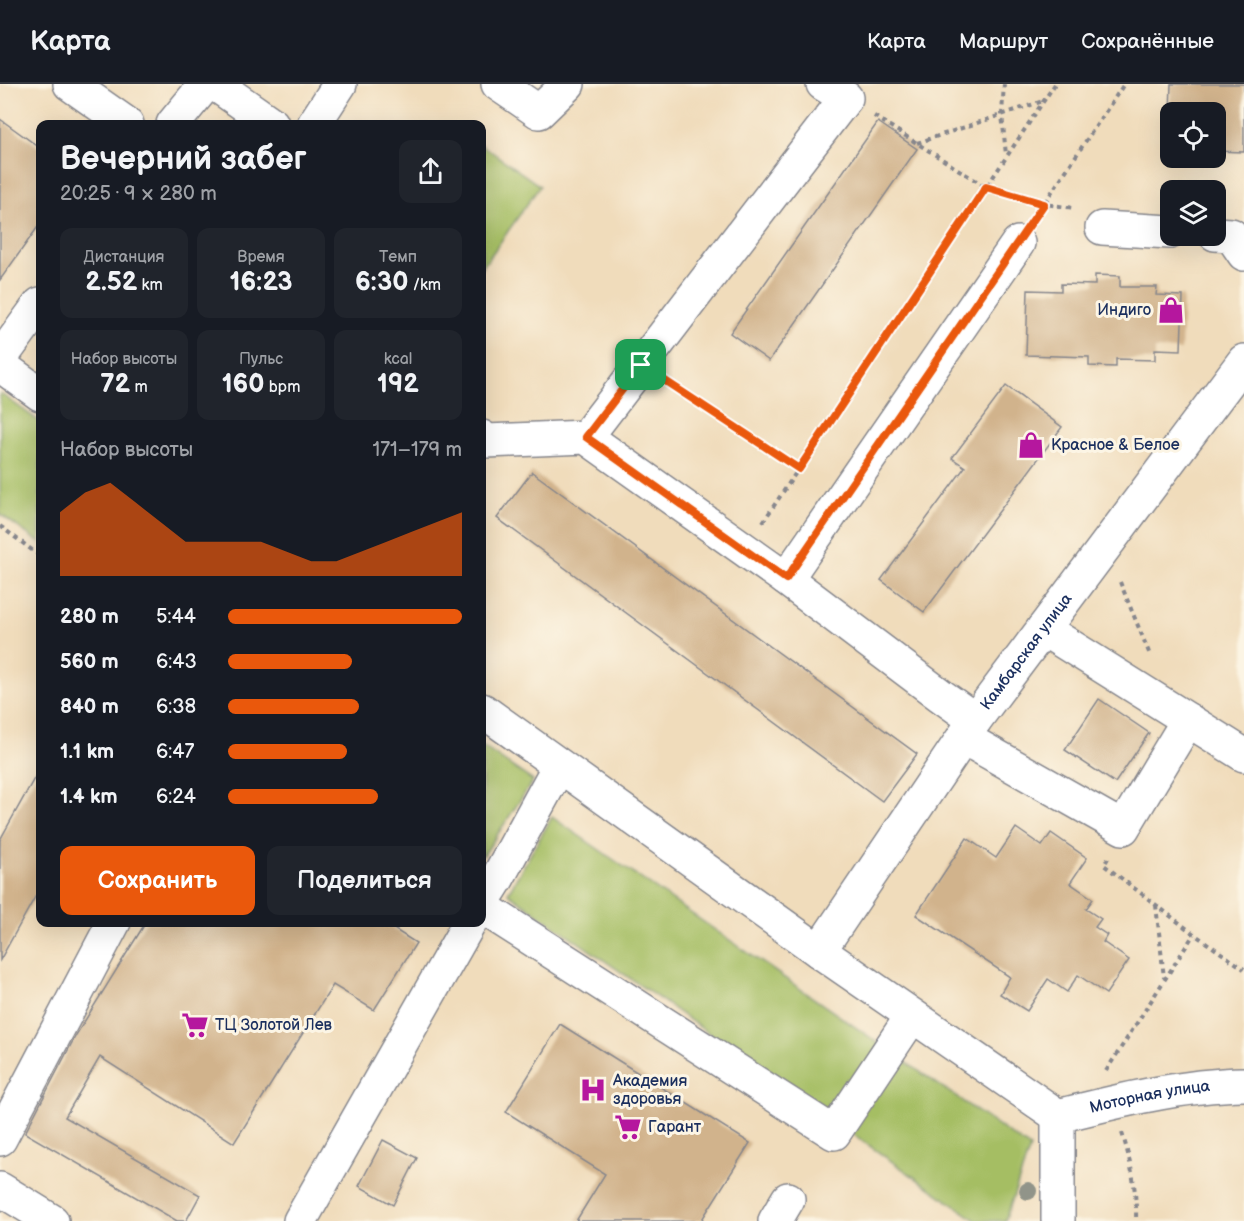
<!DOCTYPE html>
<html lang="ru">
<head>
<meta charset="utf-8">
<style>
  :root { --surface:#171b24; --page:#20242c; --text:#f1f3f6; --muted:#9ea1a6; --line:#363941; --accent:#ea580c }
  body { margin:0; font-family:"Balsamiq Sans",sans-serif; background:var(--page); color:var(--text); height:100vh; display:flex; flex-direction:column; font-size:22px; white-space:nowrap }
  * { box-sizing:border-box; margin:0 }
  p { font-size:20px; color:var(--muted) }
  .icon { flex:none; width:33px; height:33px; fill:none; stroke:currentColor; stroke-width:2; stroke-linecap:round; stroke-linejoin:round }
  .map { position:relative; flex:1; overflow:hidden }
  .side { position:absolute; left:36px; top:36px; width:450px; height:807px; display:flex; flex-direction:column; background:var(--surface); border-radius:12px; box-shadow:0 6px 24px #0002 }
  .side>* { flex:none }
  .tools { position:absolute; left:1160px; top:18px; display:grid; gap:12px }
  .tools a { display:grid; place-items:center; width:66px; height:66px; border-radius:12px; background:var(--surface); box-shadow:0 6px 24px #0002; font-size:30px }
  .pin { position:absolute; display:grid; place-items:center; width:51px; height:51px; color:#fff; margin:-26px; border-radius:12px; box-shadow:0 3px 9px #0006 }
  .round { display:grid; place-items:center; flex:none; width:63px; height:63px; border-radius:12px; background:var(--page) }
  .head { display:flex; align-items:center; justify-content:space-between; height:102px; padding:0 24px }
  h1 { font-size:33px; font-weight:700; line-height:45px }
  .stats { display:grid; grid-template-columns:repeat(3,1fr); gap:9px; height:102px; padding:6px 24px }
  .stats div { display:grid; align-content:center; border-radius:12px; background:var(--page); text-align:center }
  .stats b { font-size:26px; font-weight:700 }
  .stats small { font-size:16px; font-weight:400 }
  .stats p { font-size:16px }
  .chart { height:168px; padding:12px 24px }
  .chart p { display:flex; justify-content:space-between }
  .chart svg { width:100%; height:108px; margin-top:6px; fill:var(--accent); opacity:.7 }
  .primary-button { display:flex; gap:12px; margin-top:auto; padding:12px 24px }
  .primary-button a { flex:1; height:69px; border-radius:12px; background:var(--accent); color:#fff; font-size:24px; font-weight:700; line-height:69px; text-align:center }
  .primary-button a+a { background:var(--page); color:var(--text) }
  ul { padding:0 24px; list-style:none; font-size:20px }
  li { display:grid; grid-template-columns:96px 72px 1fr; align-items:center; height:45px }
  li i { height:15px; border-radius:8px; background:var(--accent) }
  header { display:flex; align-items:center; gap:36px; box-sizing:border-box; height:84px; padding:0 30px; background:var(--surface); border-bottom:2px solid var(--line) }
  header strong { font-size:28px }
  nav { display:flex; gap:33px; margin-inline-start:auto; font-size:21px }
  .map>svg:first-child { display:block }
  .green { fill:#a5be64; stroke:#607661; stroke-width:1.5 }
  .building { fill:#d1b38c }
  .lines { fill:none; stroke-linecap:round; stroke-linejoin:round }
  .minor-casing { stroke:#86868c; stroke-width:36 }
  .path { stroke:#86868c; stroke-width:4; stroke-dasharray:4.5 4.5; stroke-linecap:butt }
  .minor { stroke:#fff; stroke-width:33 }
  .tree { fill:#919489 }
  .route-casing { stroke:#fff; stroke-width:12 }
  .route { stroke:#ea580c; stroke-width:8 }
  .labels { text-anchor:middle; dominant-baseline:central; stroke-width:6; stroke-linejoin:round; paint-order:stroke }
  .poi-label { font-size:16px; fill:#1b2f5e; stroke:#fcf5e5; text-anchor:start }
  .street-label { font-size:16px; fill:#1b2f5e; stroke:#fcf5e5 }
</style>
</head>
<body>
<header>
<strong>Карта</strong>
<nav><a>Карта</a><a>Маршрут</a><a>Сохранённые</a></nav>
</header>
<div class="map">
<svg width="1244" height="1137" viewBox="0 0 1244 1137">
  <rect width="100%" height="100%" fill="#fcf5e5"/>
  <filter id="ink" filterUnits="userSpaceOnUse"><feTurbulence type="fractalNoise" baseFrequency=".0167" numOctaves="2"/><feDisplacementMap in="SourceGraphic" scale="12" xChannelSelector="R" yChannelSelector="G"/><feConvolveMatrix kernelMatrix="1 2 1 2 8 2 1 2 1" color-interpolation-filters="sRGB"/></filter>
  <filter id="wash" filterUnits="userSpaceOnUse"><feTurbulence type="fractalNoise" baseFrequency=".008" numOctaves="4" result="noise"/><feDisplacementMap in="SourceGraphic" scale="24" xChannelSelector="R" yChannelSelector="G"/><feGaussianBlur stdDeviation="1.35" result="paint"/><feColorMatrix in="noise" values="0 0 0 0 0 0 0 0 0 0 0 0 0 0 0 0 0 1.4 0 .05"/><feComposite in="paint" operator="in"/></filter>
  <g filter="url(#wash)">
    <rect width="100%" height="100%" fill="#f0dcbb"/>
    <g class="green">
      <polygon points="482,61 540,102 482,184"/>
      <polygon points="0,309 40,338 40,459 0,430"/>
      <polygon points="482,662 533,697 483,772 482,771"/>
      <polygon points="552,733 1030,1064 1005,1137 977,1137 508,809"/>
    </g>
    <g id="blocks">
      <g class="building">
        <polygon points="1171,0 1244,0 1244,68 1215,67 1215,28 1170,28"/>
        <polygon points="0,35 40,64 40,140 0,196"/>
        <polygon points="878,38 917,65 769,277 730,249"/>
        <polygon points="1095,191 1120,192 1120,203 1157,203 1156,211 1183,212 1181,266 1155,265 1155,276 1116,275 1116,283 1089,282 1089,273 1026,271 1028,206 1061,207 1061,200 1095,201"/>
        <polygon points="1006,302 1062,343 924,528 881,496 965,383 952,374"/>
        <polygon points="532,388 917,670 882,717 497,434"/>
        <polygon points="1099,615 1149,649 1115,699 1065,666"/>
        <polygon points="40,684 40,804 0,876 0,756"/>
        <polygon points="1016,744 1042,762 1051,749 1087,774 1070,799 1093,815 1086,825 1101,835 1095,843 1107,851 1103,858 1129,876 1106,910 1078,891 1067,908 1048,895 1027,927 1000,910 1010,893 916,831 967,754 996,774"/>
        <polygon points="146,838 383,838 416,859 374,926 333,901 234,1059 100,973 65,1033 200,1111 186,1137 177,1137 25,1049 76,951"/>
        <polygon points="560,940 750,1059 701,1137 576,1137 605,1090 506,1028"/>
        <polygon points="383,1056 417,1074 393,1121 359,1102"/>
      </g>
    </g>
  </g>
  <g filter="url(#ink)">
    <use href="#blocks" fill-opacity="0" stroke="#86868c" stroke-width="1.5"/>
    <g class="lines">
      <defs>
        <g id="minor">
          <polyline points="70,0 127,40"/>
          <polyline points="215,0 272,40"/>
          <polyline points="498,0 539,28 568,0"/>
          <polyline points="173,40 206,0"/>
          <polyline points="314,40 340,0"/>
          <polyline points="1102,144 1170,148"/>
          <polyline points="1215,150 1231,151 1244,170"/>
          <polyline points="0,275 40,220"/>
          <polyline points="0,281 40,310"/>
          <polyline points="482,353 486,357 586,353 786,495 940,611 975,636"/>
          <polyline points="586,353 846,14 823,0"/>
          <polyline points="786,495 1018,159"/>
          <polyline points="1043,545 1244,671"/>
          <polyline points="482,626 819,867 1058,1032"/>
          <polyline points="964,654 1123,744 1188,636"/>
          <polyline points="482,819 497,795 559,682"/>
          <polyline points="482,823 834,1049 912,932"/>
          <path id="s1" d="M819 867 975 636 1244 277"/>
          <path id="s2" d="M1058 1032C1118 1017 1182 1001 1244 1000"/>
          <polyline points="0,1055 114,838"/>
          <polyline points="0,1105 52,1137"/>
          <polyline points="300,1137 470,838"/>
          <polyline points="775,1137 788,1115"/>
          <polyline points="1058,1137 1058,1032"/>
        </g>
      </defs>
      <use href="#minor" class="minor-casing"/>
      <g class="path">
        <polyline points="1004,0 1002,30 1006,71"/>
        <polyline points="874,32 986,103 1044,120 1075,124"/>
        <polyline points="917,59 1043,17"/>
        <polyline points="1035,133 1124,0"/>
        <polyline points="669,300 799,385"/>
        <polyline points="763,438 1055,0"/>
        <polyline points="0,442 40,472"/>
        <polyline points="1120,498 1150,571"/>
        <polyline points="1108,774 1104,781 1194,850 1244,885"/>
        <polyline points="1156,821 1164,894"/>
        <polyline points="1106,987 1194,850"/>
        <path d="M1122 1049C1131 1077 1137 1108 1136 1137"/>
      </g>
      <use href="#minor" class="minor"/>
    </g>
    <circle class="tree" cx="1028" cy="1107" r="9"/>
  </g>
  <g class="lines" filter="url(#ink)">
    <defs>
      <polygon id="route" points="986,103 1044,120 786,495 586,353 641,281 799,385"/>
    </defs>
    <use href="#route" class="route-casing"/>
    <use href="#route" class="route"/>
  </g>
  <defs>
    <symbol id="shop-bare" viewBox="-9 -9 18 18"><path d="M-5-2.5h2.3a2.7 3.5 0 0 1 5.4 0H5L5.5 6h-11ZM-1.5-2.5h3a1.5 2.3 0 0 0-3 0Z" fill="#b5179e" stroke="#fcf5e5" stroke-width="2.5" paint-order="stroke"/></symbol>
    <symbol id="supermarket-bare" viewBox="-9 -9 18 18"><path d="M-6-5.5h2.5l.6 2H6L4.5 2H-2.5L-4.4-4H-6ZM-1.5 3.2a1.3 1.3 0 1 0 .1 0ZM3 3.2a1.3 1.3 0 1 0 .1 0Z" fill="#b5179e" stroke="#fcf5e5" stroke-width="2.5" paint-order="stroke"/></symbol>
    <symbol id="hospital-bare" viewBox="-9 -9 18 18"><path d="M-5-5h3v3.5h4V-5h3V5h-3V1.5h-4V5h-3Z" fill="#b5179e" stroke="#fcf5e5" stroke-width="2.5" paint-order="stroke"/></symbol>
  </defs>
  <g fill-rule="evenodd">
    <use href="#shop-bare" x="1152" y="207" width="38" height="38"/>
    <use href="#shop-bare" x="1012" y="342" width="38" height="38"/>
    <use href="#supermarket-bare" x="176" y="922" width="38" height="38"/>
    <use href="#hospital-bare" x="574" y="987" width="38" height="38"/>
    <use href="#supermarket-bare" x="609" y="1024" width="38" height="38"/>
  </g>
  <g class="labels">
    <g class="poi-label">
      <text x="1151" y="226" text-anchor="end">Индиго</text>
      <text x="1051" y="361">Красное &amp; Белое</text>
      <text x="215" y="941">ТЦ Золотой Лев</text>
      <text x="613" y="997">Академия<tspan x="613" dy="18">здоровья</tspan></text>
      <text x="648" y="1043">Гарант</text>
    </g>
    <g class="street-label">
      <text stroke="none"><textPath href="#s1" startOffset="364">Камбарская улица</textPath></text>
      <text stroke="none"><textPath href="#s2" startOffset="94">Моторная улица</textPath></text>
    </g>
  </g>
</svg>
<div class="tools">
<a><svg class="icon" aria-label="locate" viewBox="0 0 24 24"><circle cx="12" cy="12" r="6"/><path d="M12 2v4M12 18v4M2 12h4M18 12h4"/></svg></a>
<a><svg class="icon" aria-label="layers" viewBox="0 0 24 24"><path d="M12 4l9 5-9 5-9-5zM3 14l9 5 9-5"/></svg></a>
</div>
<div class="pin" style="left:641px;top:281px;background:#1e9e55"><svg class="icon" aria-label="arrive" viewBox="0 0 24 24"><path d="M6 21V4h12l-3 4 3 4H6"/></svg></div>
<section class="side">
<div class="head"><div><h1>Вечерний забег</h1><p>20:25 · 9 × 280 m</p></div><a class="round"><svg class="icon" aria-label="share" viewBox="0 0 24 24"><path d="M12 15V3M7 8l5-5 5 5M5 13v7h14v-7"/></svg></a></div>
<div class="stats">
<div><p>Дистанция</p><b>2.52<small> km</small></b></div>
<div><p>Время</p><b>16:23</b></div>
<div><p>Темп</p><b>6:30<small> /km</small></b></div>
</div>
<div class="stats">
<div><p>Набор высоты</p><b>72<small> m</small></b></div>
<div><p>Пульс</p><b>160<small> bpm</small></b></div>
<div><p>kcal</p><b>192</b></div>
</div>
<div class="chart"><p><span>Набор высоты</span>171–179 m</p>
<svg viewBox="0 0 160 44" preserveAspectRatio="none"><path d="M0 44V18L10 10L20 6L30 14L40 22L50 30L60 30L70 30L80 30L90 34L100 38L110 38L120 34L130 30L140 26L150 22L160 18V44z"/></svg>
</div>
<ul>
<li><b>280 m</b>5:44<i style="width:100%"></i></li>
<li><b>560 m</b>6:43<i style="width:53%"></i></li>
<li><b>840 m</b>6:38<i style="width:56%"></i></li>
<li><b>1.1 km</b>6:47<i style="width:51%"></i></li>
<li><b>1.4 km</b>6:24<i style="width:64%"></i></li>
</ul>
<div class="primary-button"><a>Сохранить</a><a>Поделиться</a></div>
</section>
</div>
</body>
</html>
